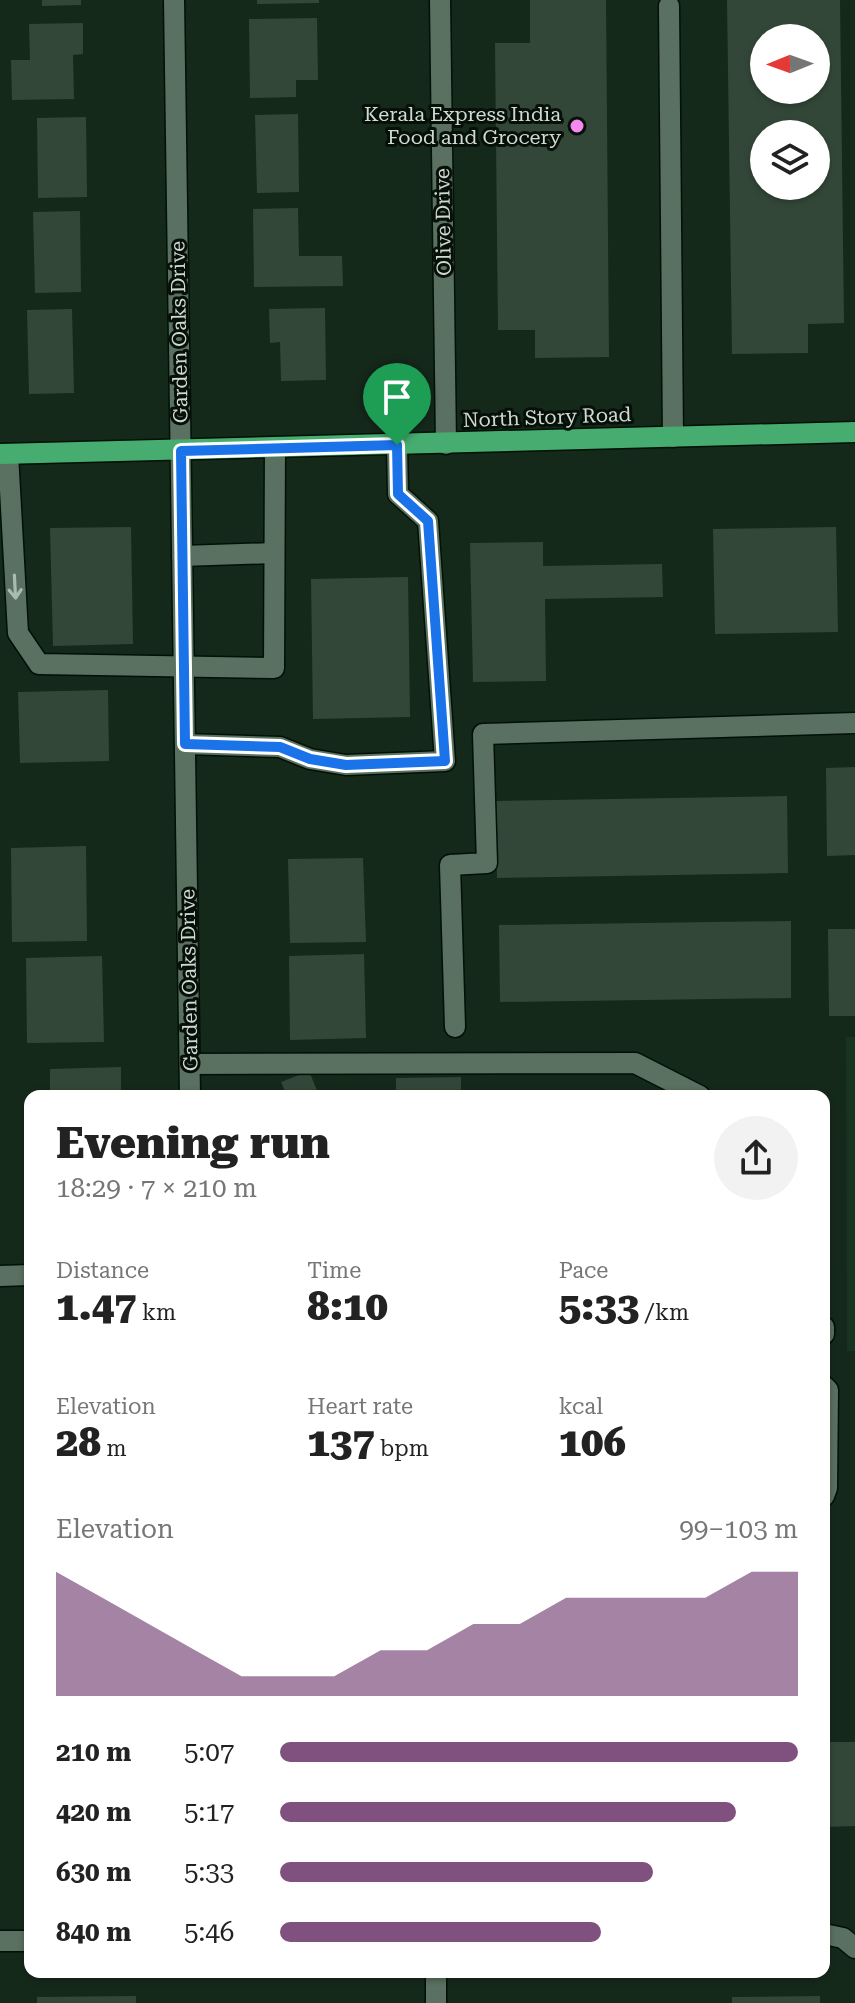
<!DOCTYPE html>
<html lang="en">
<head>
<meta charset="utf-8">
<style>
  :root { --surface:#fff; --page:#f2f2f2; --text:#222; --muted:#767676; --accent:#80507f }
  body { margin:0; font-family:"Roboto Serif",serif; background:var(--page); color:var(--text); height:100vh; display:flex; flex-direction:column; font-size:30px; white-space:nowrap }
  * { box-sizing:border-box; margin:0 }
  p { font-size:26px; color:var(--muted) }
  .icon { flex:none; width:44px; height:44px; fill:none; stroke:currentColor; stroke-width:2; stroke-linecap:round; stroke-linejoin:round }
  .map { position:relative; flex:1; overflow:hidden }
  .details { position:absolute; left:24px; top:1090px; width:806px; height:888px; display:flex; flex-direction:column; background:var(--surface); border-radius:16px; box-shadow:0 2px 6px #0004 }
  .details>* { flex:none }
  .needle { width:52px; rotate:269deg }
  .tools { position:absolute; left:750px; top:24px; display:grid; gap:16px }
  .tools a { display:grid; place-items:center; width:80px; height:80px; border-radius:50%; background:var(--surface); box-shadow:0 2px 6px #0004; font-size:40px }
  .pin { position:absolute; display:grid; place-items:center; width:68px; height:68px; color:#fff; margin:-82px -34px; border-radius:50% 50% 50% 0; rotate:-45deg; box-shadow:0 0 8px #0007 }
  .pin .icon { rotate:45deg }
  .round { display:grid; place-items:center; flex:none; width:84px; height:84px; border-radius:42px; background:var(--page) }
  .head { display:flex; align-items:center; justify-content:space-between; height:136px; padding:0 32px }
  h1 { font-size:44px; font-weight:800; line-height:60px }
  .figures { display:grid; grid-template-columns:repeat(3,1fr); gap:12px; height:136px; padding:8px 32px }
  .figures div { display:grid; align-content:center }
  .figures b { font-size:40px; font-weight:800 }
  .figures small { font-size:22px; font-weight:400 }
  .figures p { font-size:22px }
  .chart { height:224px; padding:16px 32px }
  .chart p { display:flex; justify-content:space-between }
  .chart svg { width:100%; height:144px; margin-top:8px; fill:var(--accent); opacity:.7 }
  ul { padding:0 32px; list-style:none; font-size:26px }
  li { display:grid; grid-template-columns:128px 96px 1fr; align-items:center; height:60px }
  li i { height:20px; border-radius:10px; background:var(--accent) }
  .map>svg:first-child { display:block }
  .built { fill:#193321 }
  .building { fill:#334738; fill-rule:evenodd }
  .lines { fill:none; stroke-linecap:round; stroke-linejoin:round }
  .minor-casing { stroke:#011106; stroke-width:23 }
  .major-casing { stroke:#011106; stroke-width:23 }
  .minor { stroke:#5a7060; stroke-width:20 }
  .major { stroke:#46ac70; stroke-width:20 }
  .oneway { stroke:#acbbb0 }
  .route-casing { stroke:#fff; stroke-width:16 }
  .route { stroke:#1a73e8; stroke-width:10 }
  .poi-dot { fill:#f489f0; stroke:#070f09; stroke-width:3 }
  .labels { text-anchor:middle; dominant-baseline:central; stroke-width:6; stroke-linejoin:round; paint-order:stroke }
  .poi-label { font-size:20px; fill:#cfdbd2; stroke:#070f09; text-anchor:end }
  .street-label { font-size:20px; fill:#cfdbd2; stroke:#070f09 }
</style>
</head>
<body>
<div class="map">
<svg width="855" height="2003" viewBox="0 0 855 2003">
  <rect width="100%" height="100%" fill="#15291b"/>
  <polygon class="built" points="846,1037 855,1037 855,1351 847,1351"/>
  <g class="building">
    <polygon points="42,0 81,0 81,5 42,6"/>
    <polygon points="257,0 319,0 319,3 257,4"/>
    <polygon points="530,0 606,0 609,357 535,358 535,330 498,330 495,43 530,43"/>
    <path d="M727 0H840L844 323 808 324V353L732 354ZM764 38H816V90H764ZM764 134H816V186H764Z"/>
    <polygon points="317,18 318,80 296,80 296,97 250,98 249,19"/>
    <polygon points="83,23 83,54 73,55 74,99 12,100 11,60 30,60 29,24"/>
    <polygon points="298,114 299,192 257,193 255,115"/>
    <polygon points="86,117 87,197 38,198 37,118"/>
    <polygon points="298,208 299,256 342,256 343,286 254,287 253,209"/>
    <polygon points="80,211 81,292 35,293 33,212"/>
    <polygon points="325,308 326,380 281,381 280,342 270,343 269,309"/>
    <polygon points="72,309 74,393 29,394 27,310"/>
    <polygon points="131,527 133,644 53,646 50,528"/>
    <polygon points="836,527 838,632 715,634 713,529"/>
    <polygon points="543,542 543,566 662,564 663,597 545,599 546,681 473,682 470,543"/>
    <polygon points="408,577 410,717 313,719 311,579"/>
    <polygon points="108,690 109,761 20,763 18,692"/>
    <polygon points="855,767 855,855 827,856 826,768"/>
    <polygon points="787,796 788,873 497,878 496,801"/>
    <polygon points="86,846 87,941 12,942 11,848"/>
    <polygon points="363,858 366,942 290,943 288,859"/>
    <polygon points="791,921 791,998 500,1002 499,925"/>
    <polygon points="828,929 855,929 855,1016 829,1016"/>
    <polygon points="364,954 366,1038 290,1040 289,956"/>
    <polygon points="102,956 104,1042 27,1043 26,958"/>
    <polygon points="121,1067 121,1096 50,1096 50,1069"/>
    <polygon points="309,1071 318,1093 287,1096 281,1082"/>
    <polygon points="461,1077 461,1096 396,1096 396,1078"/>
    <polygon points="824,1742 855,1742 855,1826 824,1827"/>
    <polygon points="136,1996 136,2003 37,2003 37,1997"/>
    <polygon points="820,1996 820,2003 732,2003 732,1997"/>
  </g>
  <g class="lines">
    <defs>
      <g id="minor">
        <polyline points="174,0 190,1096"/>
        <polyline points="440,0 446,444"/>
        <polyline points="669,6 673,437"/>
        <polyline points="8,454 18,633 39,664 274,668 275,448"/>
        <polyline points="182,556 274,553"/>
        <polyline points="185,744 280,747 310,759 346,765 445,761 428,521 398,494 397,445"/>
        <polyline points="455,1027 450,865 487,863 483,734 855,723"/>
        <polyline points="190,1064 635,1063 700,1096"/>
        <polyline points="0,1276 30,1275"/>
        <polyline points="824,1327 824,1334"/>
        <polyline points="824,1386 828,1390 827,1488 824,1496"/>
        <polyline points="824,1934 843,1938 855,1948"/>
        <polyline points="0,1941 30,1941"/>
        <polyline points="436,2003 436,1972"/>
      </g>
      <polyline id="major" points="0,454 855,432"/>
    </defs>
    <use href="#minor" class="minor-casing"/>
    <use href="#major" class="major-casing"/>
    <use href="#minor" class="minor"/>
    <use href="#major" class="major"/>
  </g>
  <defs><path id="oneway-shaft" d="M-6 0H5M1.5-3L5.5 0L1.5 3" fill="none" stroke-width="1.6" stroke-linecap="round" stroke-linejoin="round" transform="scale(2)"/></defs>
  <use class="oneway" href="#oneway-shaft" transform="translate(15 587) rotate(87)"/>
  <g class="lines">
    <defs>
      <polygon id="route" points="397,445 398,494 428,521 445,761 346,765 310,759 280,747 185,744 181,451"/>
    </defs>
    <use href="#route" class="route-casing"/>
    <use href="#route" class="route"/>
  </g>
  <circle class="poi-dot" cx="577" cy="126" r="8"/>
  <g class="labels">
    <g class="poi-label">
      <text x="561" y="114">Kerala Express India<tspan x="561" dy="23">Food and Grocery</tspan></text>
    </g>
    <g class="street-label">
      <text transform="translate(443 222) rotate(-91)">Olive Drive</text>
      <text transform="translate(179 332) rotate(-91)">Garden Oaks Drive</text>
      <text transform="translate(547 417) rotate(-2)">North Story Road</text>
      <text transform="translate(189 980) rotate(-91)">Garden Oaks Drive</text>
    </g>
  </g>
</svg>
<div class="tools">
<a><svg class="needle" viewBox="-14 -14 28 28"><path d="M0-13l5 13h-10z" fill="#e53935"/><path d="M0 13l5-13h-10z" fill="#767676"/></svg></a>
<a><svg class="icon" aria-label="layers" viewBox="0 0 24 24"><path d="M12 4l9 5-9 5-9-5zM3 14l9 5 9-5"/></svg></a>
</div>
<div class="pin" style="left:397px;top:445px;background:#1e9e55"><svg class="icon" aria-label="arrive" viewBox="0 0 24 24"><path d="M6 21V4h12l-3 4 3 4H6"/></svg></div>
<section class="details">
<div class="head"><div><h1>Evening run</h1><p>18:29 · 7 × 210 m</p></div><a class="round"><svg class="icon" aria-label="share" viewBox="0 0 24 24"><path d="M12 15V3M7 8l5-5 5 5M5 13v7h14v-7"/></svg></a></div>
<div class="figures">
<div><p>Distance</p><b>1.47<small> km</small></b></div>
<div><p>Time</p><b>8:10</b></div>
<div><p>Pace</p><b>5:33<small> /km</small></b></div>
</div>
<div class="figures">
<div><p>Elevation</p><b>28<small> m</small></b></div>
<div><p>Heart rate</p><b>137<small> bpm</small></b></div>
<div><p>kcal</p><b>106</b></div>
</div>
<div class="chart"><p><span>Elevation</span>99–103 m</p>
<svg viewBox="0 0 160 44" preserveAspectRatio="none"><path d="M0 44V6L10 14L20 22L30 30L40 38L50 38L60 38L70 30L80 30L90 22L100 22L110 14L120 14L130 14L140 14L150 6L160 6V44z"/></svg>
</div>
<ul>
<li><b>210 m</b>5:07<i style="width:100%"></i></li>
<li><b>420 m</b>5:17<i style="width:88%"></i></li>
<li><b>630 m</b>5:33<i style="width:72%"></i></li>
<li><b>840 m</b>5:46<i style="width:62%"></i></li>
</ul>
</section>
</div>
</body>
</html>
